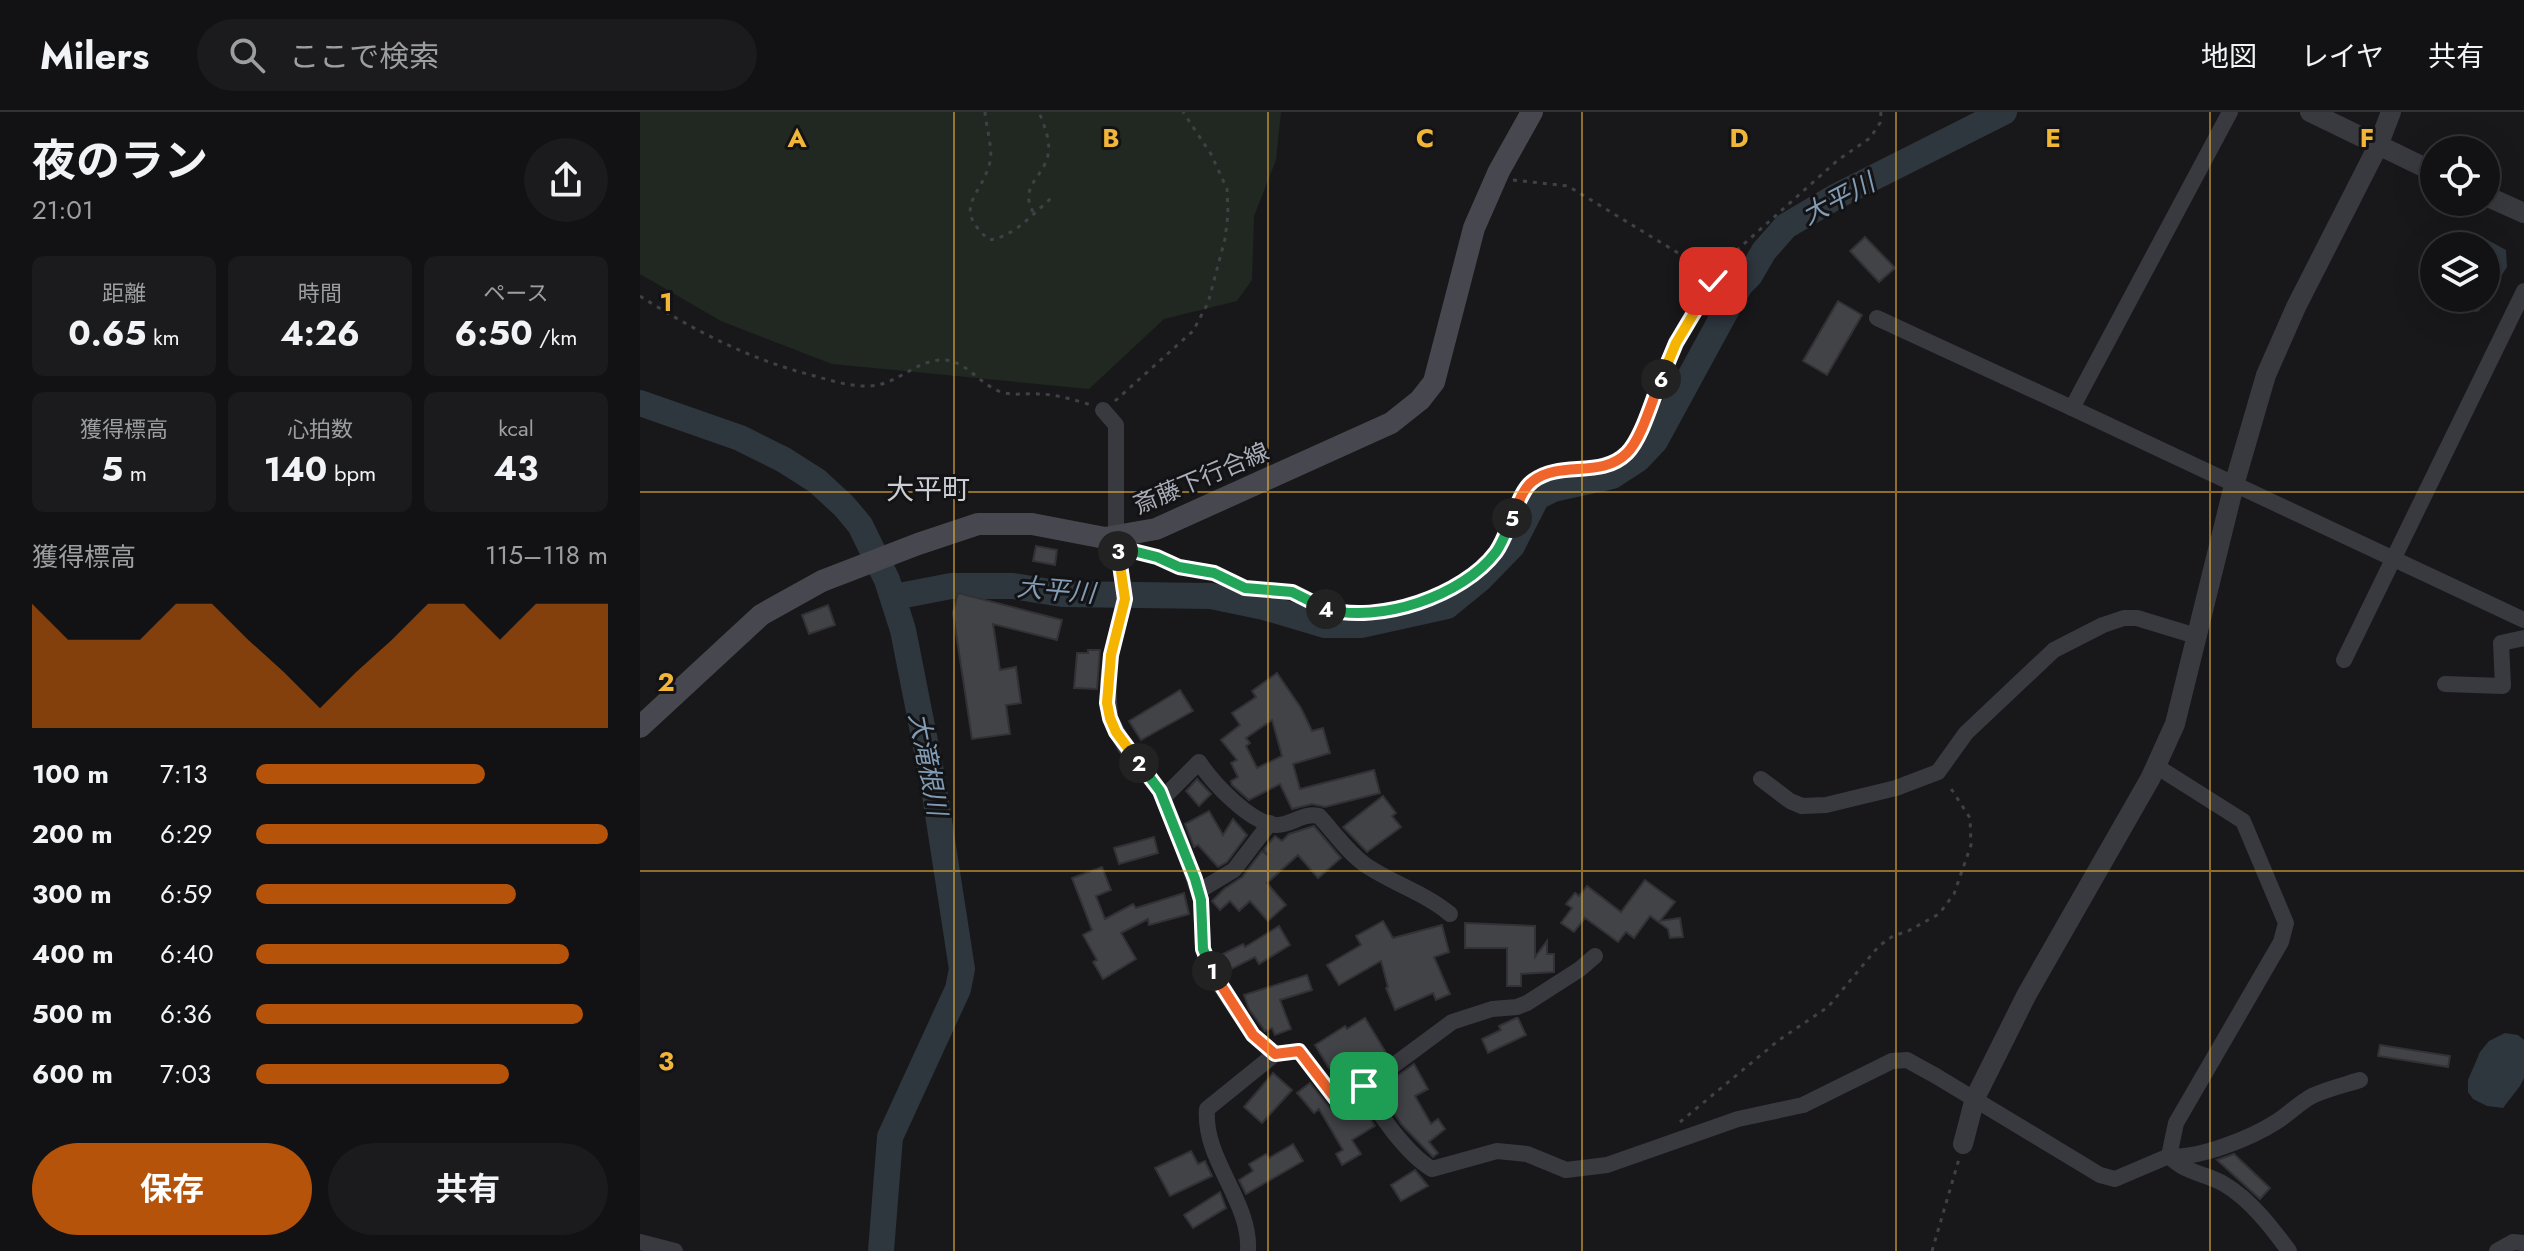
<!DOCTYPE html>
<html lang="ja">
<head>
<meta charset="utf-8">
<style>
  :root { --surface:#121214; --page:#1b1b1d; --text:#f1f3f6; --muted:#9c9ea0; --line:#313234; --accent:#b45309 }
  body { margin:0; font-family:Jost,"Noto Sans JP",sans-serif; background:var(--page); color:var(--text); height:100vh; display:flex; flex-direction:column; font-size:30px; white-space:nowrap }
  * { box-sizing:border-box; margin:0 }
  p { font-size:26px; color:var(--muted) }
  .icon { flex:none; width:44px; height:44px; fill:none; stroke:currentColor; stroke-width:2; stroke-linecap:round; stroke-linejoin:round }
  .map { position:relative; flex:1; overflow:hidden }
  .sheet { display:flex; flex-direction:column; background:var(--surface); width:640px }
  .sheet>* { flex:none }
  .fabs { position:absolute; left:1780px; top:24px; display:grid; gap:16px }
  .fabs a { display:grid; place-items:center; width:80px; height:80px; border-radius:50%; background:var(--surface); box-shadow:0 8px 32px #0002,0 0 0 2px var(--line); font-size:40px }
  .pin { position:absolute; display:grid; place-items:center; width:68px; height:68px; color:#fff; margin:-34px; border-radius:16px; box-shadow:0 4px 12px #0006 }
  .km { position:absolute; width:40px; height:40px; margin:-20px; border-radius:50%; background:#222; color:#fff; font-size:22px; line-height:40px; text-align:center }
  .round { display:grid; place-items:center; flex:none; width:84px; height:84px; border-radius:42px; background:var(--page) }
  .headline { display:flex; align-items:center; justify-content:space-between; height:136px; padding:0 32px }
  h1 { font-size:44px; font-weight:700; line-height:60px }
  .figures { display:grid; grid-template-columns:repeat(3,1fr); gap:12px; height:136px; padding:8px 32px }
  .figures div { display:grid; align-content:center; border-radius:12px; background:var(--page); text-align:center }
  .figures b { font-size:34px; font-weight:700 }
  .figures small { font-size:22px; font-weight:400 }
  .figures p { font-size:22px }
  .chart { height:224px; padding:16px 32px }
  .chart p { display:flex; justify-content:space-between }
  .chart svg { width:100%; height:144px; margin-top:8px; fill:var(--accent); opacity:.7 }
  .button { display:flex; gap:16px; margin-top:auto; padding:16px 32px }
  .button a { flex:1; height:92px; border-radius:48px; background:var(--accent); color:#fff; font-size:32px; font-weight:700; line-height:92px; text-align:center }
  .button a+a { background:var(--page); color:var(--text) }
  ul { padding:0 32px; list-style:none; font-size:26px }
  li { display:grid; grid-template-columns:128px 96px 1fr; align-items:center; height:60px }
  li i { height:20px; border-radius:10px; background:var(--accent) }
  header { display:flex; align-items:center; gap:48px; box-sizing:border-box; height:112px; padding:0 40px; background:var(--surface); border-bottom:2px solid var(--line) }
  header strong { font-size:38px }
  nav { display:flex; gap:44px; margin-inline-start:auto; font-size:28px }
  .search { width:560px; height:72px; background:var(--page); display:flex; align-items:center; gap:20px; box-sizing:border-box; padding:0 28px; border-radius:44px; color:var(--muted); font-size:30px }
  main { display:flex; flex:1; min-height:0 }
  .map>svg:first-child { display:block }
  .green { fill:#202821 }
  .water { fill:#2e363e }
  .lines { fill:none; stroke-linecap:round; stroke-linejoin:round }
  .river { stroke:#2e363e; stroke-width:26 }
  .building { fill:#424347; stroke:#323236; stroke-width:2; fill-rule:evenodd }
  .path { stroke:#3f4146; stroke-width:3; stroke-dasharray:4 6; stroke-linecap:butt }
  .minor { stroke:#393a3f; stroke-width:16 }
  .tertiary { stroke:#393a3f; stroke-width:20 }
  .secondary { stroke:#47484f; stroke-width:22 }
  .split-1-casing { stroke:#fff; stroke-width:16 }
  .split-2-casing { stroke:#fff; stroke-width:16 }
  .split-3-casing { stroke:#fff; stroke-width:16 }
  .split-4-casing { stroke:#fff; stroke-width:16 }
  .split-5-casing { stroke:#fff; stroke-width:16 }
  .split-6-casing { stroke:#fff; stroke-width:16 }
  .split-7-casing { stroke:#fff; stroke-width:16 }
  .split-1 { stroke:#f0652b; stroke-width:10 }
  .split-2 { stroke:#22a559; stroke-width:10 }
  .split-3 { stroke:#f5b400; stroke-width:10 }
  .split-4 { stroke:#22a559; stroke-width:10 }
  .split-5 { stroke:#22a559; stroke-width:10 }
  .split-6 { stroke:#f0652b; stroke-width:10 }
  .split-7 { stroke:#f5b400; stroke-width:10 }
  .grid { fill:none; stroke:#f1b638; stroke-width:2; stroke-opacity:0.55 }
  .labels { text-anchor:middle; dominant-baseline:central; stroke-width:6; stroke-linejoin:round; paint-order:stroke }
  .street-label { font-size:24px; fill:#aaaeb9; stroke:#131315 }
  .water-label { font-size:26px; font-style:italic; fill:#819cb4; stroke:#131315 }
  .quarter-label { font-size:28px; fill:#cbced5; stroke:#131315 }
  .grid-label { font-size:26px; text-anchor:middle; font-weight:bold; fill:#f1b638; stroke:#131315; stroke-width:6; stroke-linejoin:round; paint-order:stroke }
</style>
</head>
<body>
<header>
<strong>Milers</strong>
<div class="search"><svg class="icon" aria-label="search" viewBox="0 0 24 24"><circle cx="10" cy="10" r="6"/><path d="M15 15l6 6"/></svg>ここで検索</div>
<nav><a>地図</a><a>レイヤ</a><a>共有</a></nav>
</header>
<main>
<section class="sheet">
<div class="headline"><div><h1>夜のラン</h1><p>21:01</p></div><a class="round"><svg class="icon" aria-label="share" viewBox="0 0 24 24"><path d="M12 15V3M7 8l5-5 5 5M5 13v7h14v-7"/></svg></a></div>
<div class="figures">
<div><p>距離</p><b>0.65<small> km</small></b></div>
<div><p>時間</p><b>4:26</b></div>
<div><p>ペース</p><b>6:50<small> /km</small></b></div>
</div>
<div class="figures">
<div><p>獲得標高</p><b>5<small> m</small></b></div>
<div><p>心拍数</p><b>140<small> bpm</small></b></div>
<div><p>kcal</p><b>43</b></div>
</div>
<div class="chart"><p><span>獲得標高</span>115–118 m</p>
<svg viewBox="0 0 160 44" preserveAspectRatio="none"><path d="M0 44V6L10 17L20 17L30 17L40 6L50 6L60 17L70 27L80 38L90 27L100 17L110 6L120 6L130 17L140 6L150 6L160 6V44z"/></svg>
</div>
<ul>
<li><b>100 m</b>7:13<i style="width:65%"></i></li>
<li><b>200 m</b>6:29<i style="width:100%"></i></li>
<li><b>300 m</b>6:59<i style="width:74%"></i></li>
<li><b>400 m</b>6:40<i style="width:89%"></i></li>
<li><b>500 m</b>6:36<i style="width:93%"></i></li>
<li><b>600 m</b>7:03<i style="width:72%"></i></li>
</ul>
<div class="button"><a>保存</a><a>共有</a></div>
</section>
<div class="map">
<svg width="1884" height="1139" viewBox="0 0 1884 1139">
  <rect width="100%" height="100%" fill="#18181a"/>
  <polygon class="green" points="0,0 641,0 636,48 614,104 612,168 597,189 524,207 449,277 192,252 81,209 0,162"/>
  <g class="water">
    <polygon points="1835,121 1866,138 1867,155 1839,199 1835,200 1808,186 1846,186 1846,134 1829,134"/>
    <polygon points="1865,921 1878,923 1884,928 1884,966 1880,974 1863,996 1847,994 1833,987 1828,980 1828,968 1840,940 1849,929"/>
  </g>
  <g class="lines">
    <g class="river">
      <polyline points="0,291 100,326 144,348 177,369 204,394 220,413 247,468 263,518 293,670 322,857 318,877 250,1025 241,1139"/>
      <polyline points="254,485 311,474 373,474 422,482 571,484 624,495 685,513 721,513 807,494 840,467 872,434 897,385 913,377 972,364 998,347 1015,329 1100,173 1110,163 1124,139 1146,114 1197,84 1364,0"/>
    </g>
  </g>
  <g class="building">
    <polygon points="1225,125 1255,156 1239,170 1210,139"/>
    <polygon points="1198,189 1222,203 1187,263 1163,249"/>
    <polygon points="396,434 417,438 415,453 393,449"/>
    <polygon points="318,481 422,508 417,528 353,512 360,558 376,555 381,591 366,593 370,622 332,627 313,501"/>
    <polygon points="188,493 195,513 169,522 162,503"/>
    <polygon points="448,538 460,538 457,577 434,576 437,541 448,541"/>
    <path d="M637 561 661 596 672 619 683 616 690 641 653 652 660 677 734 658 740 681 685 695 672 692 652 697 640 672 609 688 592 673 591 669 598 665 591 651 597 648 581 628 600 613 592 601 616 585 612 579ZM632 608 642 644 617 656 606 634 610 631 606 626Z"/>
    <polygon points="540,578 553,599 501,628 489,609"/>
    <polygon points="557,667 571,682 559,694 546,679"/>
    <polygon points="743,684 756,701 752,704 761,715 727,740 703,715"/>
    <polygon points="569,699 583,723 593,707 607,723 587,750 578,755 558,733 554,735 545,712"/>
    <polygon points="674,714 701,746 678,766 658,743 627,771 646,793 628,809 610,789 599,799 590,789 580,798 572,789 584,777 602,765 622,739 627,743 624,737 635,724 642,729 649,722"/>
    <polygon points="514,725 518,741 479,752 474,736"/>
    <polygon points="462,755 471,778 456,784 465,807 493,792 496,796 544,781 549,802 509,813 508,807 481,821 496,847 463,867 453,850 457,848 443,823 452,818 432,766"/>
    <polygon points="1005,768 1035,790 1020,809 1040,806 1043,825 1030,826 1028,817 1010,804 994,826 986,820 978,830 945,806 934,820 921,811 932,796 926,792 935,781 939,784 947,774 981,800"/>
    <polygon points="743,809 753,826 802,813 809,840 794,845 810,882 796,888 793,881 755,898 746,876 748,875 741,849 699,873 687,853 721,833 716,824"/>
    <polygon points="825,811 895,814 895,845 907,829 907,842 914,842 914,860 881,862 881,874 867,874 867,836 825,836"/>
    <polygon points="639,814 650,833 619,852 615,845 591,857 583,842 603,832 605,835"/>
    <polygon points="667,863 672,878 640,888 651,917 635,923 632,916 625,919 609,897 604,883"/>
    <polygon points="725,906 748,944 720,963 708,944 689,956 675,933 705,914 707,917"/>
    <polygon points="876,906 878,906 886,923 848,941 842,927 861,918 859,914"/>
    <polygon points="1740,933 1810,944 1808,955 1738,944"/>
    <polygon points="774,952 788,977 775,984 791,1012 798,1007 805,1017 789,1030 798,1041 793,1045 762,1013 747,991 749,990 740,976"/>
    <polygon points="633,961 652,978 622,1011 604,995"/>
    <polygon points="670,971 693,1000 703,1004 715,996 721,1006 728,1003 735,1014 712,1028 721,1042 702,1053 696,1042 703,1038 679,997 674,1001 657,981"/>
    <polygon points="653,1032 663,1049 606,1082 599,1068 613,1059 609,1052 626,1042 629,1046"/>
    <polygon points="551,1039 558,1052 565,1049 572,1064 530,1084 515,1056"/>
    <polygon points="1594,1042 1630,1076 1620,1087 1577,1048"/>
    <polygon points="775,1058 788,1074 761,1089 751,1073"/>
    <polygon points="580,1080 586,1096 553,1116 544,1103"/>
  </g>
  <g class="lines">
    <g class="path">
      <path d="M345 0C346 15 353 36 350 50 341 86 311 94 349 128 376 124 394 100 414 84"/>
      <polyline points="873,68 928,74 1076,164"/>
      <path d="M393 100C379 74 403 66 408 43 411 29 404 13 399 0"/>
      <path d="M0 184C53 218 109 247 171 263 190 268 210 275 230 274 257 273 277 247 304 248 327 249 340 273 361 280 373 284 386 281 398 282 415 282 435 288 451 293"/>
      <polyline points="475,289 553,219 568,191 585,127 588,102 587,77 571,42 543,0"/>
      <path d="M497 439C512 443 527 452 542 456 552 458 562 458 572 461 583 464 593 473 605 476 621 480 638 475 653 480 667 484 677 495 691 498 743 511 805 487 844 453 870 432 869 389 892 370 924 344 961 373 996 330L1036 231 1078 160 1096 139 1198 48 1230 26 1240 11 1241 0"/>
      <polyline points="1040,1010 1139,928 1188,895 1239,834 1253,824 1268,819 1299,802 1314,782 1331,733 1330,706 1308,672"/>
      <polyline points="1292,1139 1319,1047"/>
    </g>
    <g class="minor">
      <polyline points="1590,0 1432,296 1884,508"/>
      <polyline points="1237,206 1432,296"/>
      <polyline points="463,298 476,313 476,426 485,487 471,543 468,569 470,606 485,635 520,679 544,738 561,788 563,837 574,864 613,923 635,942"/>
      <polyline points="1704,548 1884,179"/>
      <polyline points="1805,572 1863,574 1861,531 1884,526"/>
      <polyline points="1121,667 1150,689 1162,694 1186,693 1256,676 1298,660 1326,621 1414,538 1463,513 1484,506 1497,506 1556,524"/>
      <path d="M523 686 559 650C573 671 610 711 636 713 651 714 663 700 679 704 694 720 708 741 727 754 754 772 785 781 810 802"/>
      <polyline points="559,779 594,758 630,711"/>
      <path d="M724 974C736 1000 768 1043 792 1057L857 1039 887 1042 926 1058 967 1053 1098 1007 1163 993 1252 949 1267 948 1296 964 1460 1063 1475 1067 1529 1044 1536 1011 1641 830 1646 811 1603 709 1516 654"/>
      <path d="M1529 1044C1557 1048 1613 1025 1636 1010 1649 1002 1659 991 1672 984 1687 977 1704 973 1720 968"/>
      <path d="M1529 1044C1548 1063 1564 1060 1584 1072 1610 1087 1632 1116 1649 1139"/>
      <polyline points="0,1130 35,1139"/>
      <path d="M608 1139C611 1089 563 1048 567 997L635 942 659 939 698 990 750 956 812 910 852 897 877 895 887 891 940 857 955 844"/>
      <polyline points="1857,1139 1873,1130 1884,1131"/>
    </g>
    <g class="tertiary">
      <polyline points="1670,0 1794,60"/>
      <polyline points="1846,84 1884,101"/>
      <polyline points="1323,1032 1335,986 1387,882 1510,667 1535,612 1594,373 1626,263 1656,195 1738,34 1751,0"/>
    </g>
    <polyline class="secondary" points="0,615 121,503 182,469 278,432 338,412 392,412 465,426 516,417 751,311 780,288 794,270 834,116 859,59 892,0"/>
  </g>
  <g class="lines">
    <defs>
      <polyline id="split-1" points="572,859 613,923 635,942 659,939 698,990 724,974"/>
      <polyline id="split-2" points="499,651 520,679 555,767 561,788 563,837 572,859"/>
      <polyline id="split-3" points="478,439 485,487 471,543 467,591 470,606 476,620 499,651"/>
      <polyline id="split-4" points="478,439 477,435 517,445 539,455 574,461 605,476 652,480 686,497"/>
      <path id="split-5" d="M686 497C739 512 823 484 856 440 863 430 867 418 872 406"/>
      <path id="split-6" d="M872 406C877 395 882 377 893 369 921 348 961 367 987 341 1002 326 1012 288 1021 267"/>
      <polyline id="split-7" points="1021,267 1036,231 1073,169"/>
    </defs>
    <use href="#split-1" class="split-1-casing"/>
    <use href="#split-2" class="split-2-casing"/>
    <use href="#split-3" class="split-3-casing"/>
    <use href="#split-4" class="split-4-casing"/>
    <use href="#split-5" class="split-5-casing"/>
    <use href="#split-6" class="split-6-casing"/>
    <use href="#split-7" class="split-7-casing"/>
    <use href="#split-1" class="split-1"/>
    <use href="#split-2" class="split-2"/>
    <use href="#split-3" class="split-3"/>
    <use href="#split-4" class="split-4"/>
    <use href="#split-5" class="split-5"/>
    <use href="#split-6" class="split-6"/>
    <use href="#split-7" class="split-7"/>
  </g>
  <path class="grid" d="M314 0V1139M628 0V1139M942 0V1139M1256 0V1139M1570 0V1139M0 380H1884M0 759H1884"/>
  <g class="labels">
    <g class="street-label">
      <text transform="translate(561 366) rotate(-23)">斎藤下行合線</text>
    </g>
    <g class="water-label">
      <text transform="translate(1198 87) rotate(-28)">大平川</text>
      <text transform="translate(416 478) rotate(5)">大平川</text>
      <text transform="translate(288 652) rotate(79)">大滝根川</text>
    </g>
    <g class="quarter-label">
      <text x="288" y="377">大平町</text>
    </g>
  </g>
  <g class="grid-label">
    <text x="157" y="35">A</text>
    <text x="471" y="35">B</text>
    <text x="785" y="35">C</text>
    <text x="1099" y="35">D</text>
    <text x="1413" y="35">E</text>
    <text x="1727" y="35">F</text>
    <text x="26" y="199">1</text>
    <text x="26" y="579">2</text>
    <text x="26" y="958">3</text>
  </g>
</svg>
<div class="fabs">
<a><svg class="icon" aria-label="locate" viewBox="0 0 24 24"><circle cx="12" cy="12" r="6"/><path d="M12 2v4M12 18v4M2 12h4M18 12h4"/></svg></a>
<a><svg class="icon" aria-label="layers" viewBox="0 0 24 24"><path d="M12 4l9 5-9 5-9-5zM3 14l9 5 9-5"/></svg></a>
</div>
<div class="pin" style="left:724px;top:974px;background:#1e9e55"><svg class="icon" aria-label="arrive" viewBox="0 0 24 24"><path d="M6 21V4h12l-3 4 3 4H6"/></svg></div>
<div class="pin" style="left:1073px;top:169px;background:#d93025"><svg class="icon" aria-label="check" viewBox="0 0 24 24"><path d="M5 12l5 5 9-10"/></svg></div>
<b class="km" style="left:572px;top:859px">1</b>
<b class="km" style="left:499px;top:651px">2</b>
<b class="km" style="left:478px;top:439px">3</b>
<b class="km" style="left:686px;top:497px">4</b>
<b class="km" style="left:872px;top:406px">5</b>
<b class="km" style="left:1021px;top:267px">6</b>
</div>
</main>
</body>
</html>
